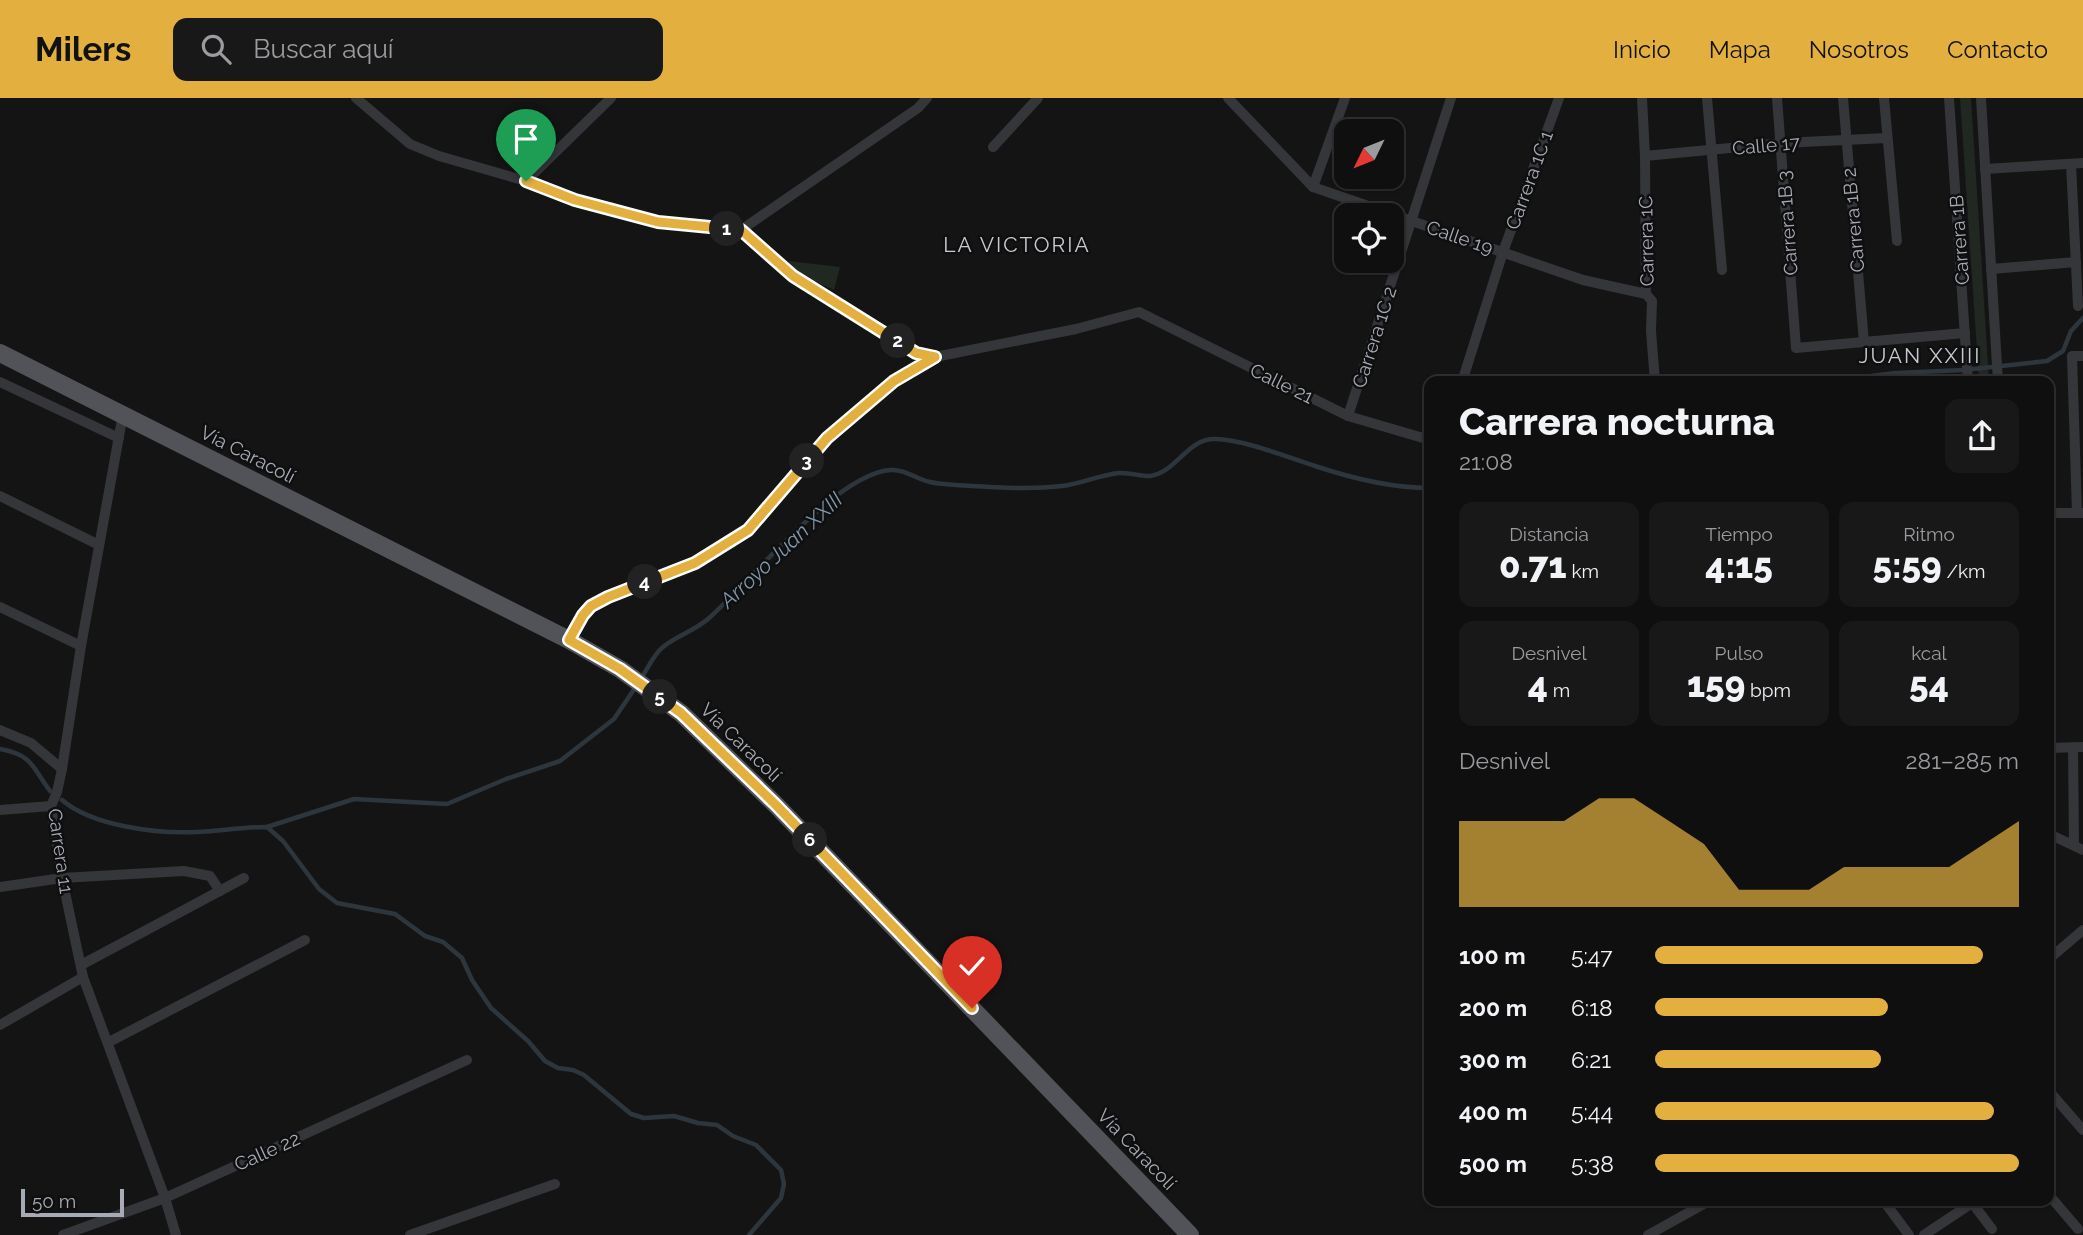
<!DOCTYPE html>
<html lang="es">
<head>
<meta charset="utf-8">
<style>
  :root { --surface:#0f0f10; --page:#181819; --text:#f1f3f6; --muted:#9b9c9f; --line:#2f2f30; --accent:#e3b03f }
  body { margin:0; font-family:Raleway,sans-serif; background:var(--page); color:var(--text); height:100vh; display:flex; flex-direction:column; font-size:26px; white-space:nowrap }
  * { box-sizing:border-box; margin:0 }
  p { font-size:23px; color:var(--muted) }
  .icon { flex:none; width:38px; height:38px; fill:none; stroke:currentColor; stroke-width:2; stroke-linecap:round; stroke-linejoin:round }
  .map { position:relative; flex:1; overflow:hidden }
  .side { position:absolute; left:1424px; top:278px; width:630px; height:830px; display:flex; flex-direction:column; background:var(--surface); border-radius:14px; box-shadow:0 2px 5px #0004,0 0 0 2px var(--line) }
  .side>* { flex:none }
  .needle { width:46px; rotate:227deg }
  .tools { position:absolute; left:1334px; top:21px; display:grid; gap:14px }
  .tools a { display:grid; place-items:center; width:70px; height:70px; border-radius:14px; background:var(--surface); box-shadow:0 2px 5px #0004,0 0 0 2px var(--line); font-size:35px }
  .scale { position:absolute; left:21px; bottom:18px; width:103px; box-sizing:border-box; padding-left:7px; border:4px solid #a7abb5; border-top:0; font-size:19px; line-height:24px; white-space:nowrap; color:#a7abb5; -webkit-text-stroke:5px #0f0f10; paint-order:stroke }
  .pin { position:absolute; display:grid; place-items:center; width:60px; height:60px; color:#fff; margin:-72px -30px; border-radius:50% 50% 50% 0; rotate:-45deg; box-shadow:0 0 7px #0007 }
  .pin .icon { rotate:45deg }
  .km { position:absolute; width:35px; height:35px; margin:-18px; border-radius:50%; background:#222; color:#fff; font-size:19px; line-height:35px; text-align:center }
  .round { display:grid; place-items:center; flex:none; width:74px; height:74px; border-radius:14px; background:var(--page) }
  .overview { display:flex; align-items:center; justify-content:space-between; height:119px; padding:0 35px }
  h1 { font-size:38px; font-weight:800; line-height:52px }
  .stats { display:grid; grid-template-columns:repeat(3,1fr); gap:10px; height:119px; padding:7px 35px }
  .stats div { display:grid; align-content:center; border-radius:14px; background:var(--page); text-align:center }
  .stats b { font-size:35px; font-weight:800 }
  .stats small { font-size:19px; font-weight:400 }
  .stats p { font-size:19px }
  .chart { height:196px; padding:14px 35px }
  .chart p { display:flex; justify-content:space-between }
  .chart svg { width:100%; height:126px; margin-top:7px; fill:var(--accent); opacity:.7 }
  ul { padding:0 35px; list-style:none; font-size:23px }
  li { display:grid; grid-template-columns:112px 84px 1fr; align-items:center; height:52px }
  li i { height:18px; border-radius:9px; background:var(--accent) }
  header { display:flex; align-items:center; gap:42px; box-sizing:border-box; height:98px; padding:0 35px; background:var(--accent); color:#111 }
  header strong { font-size:33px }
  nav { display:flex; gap:38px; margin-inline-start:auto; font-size:24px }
  .search { width:490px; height:63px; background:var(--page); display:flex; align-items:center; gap:18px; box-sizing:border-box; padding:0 24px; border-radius:14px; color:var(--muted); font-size:26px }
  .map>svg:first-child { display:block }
  .green { fill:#202821 }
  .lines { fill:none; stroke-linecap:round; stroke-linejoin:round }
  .stream { stroke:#2e363d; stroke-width:4.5 }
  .minor { stroke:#35363a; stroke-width:10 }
  .primary { stroke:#525359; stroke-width:18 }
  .route-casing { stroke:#fff; stroke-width:14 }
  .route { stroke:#e3b03f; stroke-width:9 }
  .labels { text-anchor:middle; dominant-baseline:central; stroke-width:5; stroke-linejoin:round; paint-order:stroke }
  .street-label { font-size:19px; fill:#a7abb5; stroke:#0f0f10 }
  .neighbourhood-label { font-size:21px; letter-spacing:2px; fill:#c7cad1; stroke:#0f0f10 }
  .water-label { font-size:21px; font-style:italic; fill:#8097ad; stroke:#0f0f10 }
</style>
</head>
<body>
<header>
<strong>Milers</strong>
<div class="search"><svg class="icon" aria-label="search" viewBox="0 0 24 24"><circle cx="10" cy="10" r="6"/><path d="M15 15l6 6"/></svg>Buscar aquí</div>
<nav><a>Inicio</a><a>Mapa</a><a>Nosotros</a><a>Contacto</a></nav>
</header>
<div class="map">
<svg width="2083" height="1137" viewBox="0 0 2083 1137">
  <rect width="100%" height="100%" fill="#141415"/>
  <g class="green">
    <polygon points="1960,0 1971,0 1989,283 1979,283"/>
    <polygon points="789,163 840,169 834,192 789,172"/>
  </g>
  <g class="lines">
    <g class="stream">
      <polyline points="1862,284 1871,278 1896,275 1964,272 2047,263 2063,253 2071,233 2083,220"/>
      <path d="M642 579C648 570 654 556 663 549 676 538 694 533 708 521 750 484 836 376 890 372 906 371 915 381 930 384 938 386 948 386 956 387 991 389 1027 392 1062 388 1081 386 1099 377 1119 375 1129 374 1143 379 1150 378 1175 375 1187 342 1213 341 1240 340 1290 360 1315 368 1351 380 1393 390 1430 390"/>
      <path d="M0 651C33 657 32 669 50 693"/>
      <path d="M62 702C92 728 157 736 197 734 220 733 243 729 267 729L283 743 319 791 337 805 395 816 425 838 443 844 462 860 472 882 491 910 528 943 545 963 558 970 573 972 584 977 631 1016 644 1020 674 1018 698 1025 717 1027 733 1038 756 1047 781 1072 784 1086 781 1100 749 1137"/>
      <polyline points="267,729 354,701 447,706 506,681 560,663 614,621 637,587"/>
    </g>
    <g class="minor">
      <polyline points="356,0 410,46 439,58 526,83 575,102 619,115 658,124 741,132 793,179 916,255 935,259 1076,231 1139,214 1348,318 1430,342"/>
      <polyline points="1228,0 1313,89 1583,182 1646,196"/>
      <polyline points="1642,0 1645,58 1646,196 1652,203 1651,233 1655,284"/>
      <polyline points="1707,0 1722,172"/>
      <polyline points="1777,0 1796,250 1965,235"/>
      <polyline points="1843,0 1864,244"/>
      <polyline points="1884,0 1897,143"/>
      <polyline points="1949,0 1968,284"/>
      <polyline points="1981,0 1998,284"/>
      <polyline points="993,49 1038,0"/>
      <polyline points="1645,58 1782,45 1887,40"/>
      <polyline points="2071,66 2078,208"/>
      <polyline points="1985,71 2083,65"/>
      <polyline points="526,83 611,0"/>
      <polyline points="1313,89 1345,0"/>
      <polyline points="741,132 918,10 927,0"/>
      <polyline points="1991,171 2076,164"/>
      <polyline points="0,284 119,340"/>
      <polyline points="1462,284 1503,154 1559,0"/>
      <polyline points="123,316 81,548 62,671 57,694 51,708 62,780 83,879 165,1100 176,1137"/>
      <polyline points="1348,318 1451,0"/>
      <polyline points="0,398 99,447"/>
      <polyline points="2049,415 2083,415"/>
      <polyline points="2077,415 2072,258 2083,258"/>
      <polyline points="0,509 81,548"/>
      <polyline points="569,542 583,517 591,508 608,499 695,465 748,432 827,339 894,283 935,259"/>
      <polyline points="0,632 31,645 62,671"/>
      <polyline points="2073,649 2074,747"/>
      <polyline points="2049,650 2083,649"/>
      <polyline points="0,712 51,708"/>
      <polyline points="2049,736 2083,752"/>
      <polyline points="0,789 62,780 184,773 210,778 220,793"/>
      <polyline points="2049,861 2083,832"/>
      <polyline points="81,867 244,780"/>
      <polyline points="0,927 83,879"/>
      <polyline points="109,944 305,842"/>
      <polyline points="2049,993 2083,1032"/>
      <polyline points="2049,1097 2078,1131"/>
      <polyline points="1883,1102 1909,1137"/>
      <polyline points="1970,1102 1992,1131"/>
      <polyline points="63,1137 165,1100 467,962"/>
      <polyline points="410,1137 555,1086"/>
      <polyline points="1648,1137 1711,1102"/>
      <polyline points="1924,1137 1972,1105"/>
    </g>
    <polyline class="primary" points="0,255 569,542 620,571 681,615 775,706 1190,1137"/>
  </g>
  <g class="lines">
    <defs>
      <polyline id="route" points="526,83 575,102 658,124 741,132 793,178 916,255 935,259 894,283 827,340 748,432 695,465 608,499 591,508 583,517 569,542 620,571 681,615 775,706 972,910"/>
    </defs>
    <use href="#route" class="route-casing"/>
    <use href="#route" class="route"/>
  </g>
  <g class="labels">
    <g class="street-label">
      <text transform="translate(1766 47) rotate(-5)">Calle 17</text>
      <text transform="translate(1529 82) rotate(-70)">Carrera 1C 1</text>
      <text transform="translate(1853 122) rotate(-95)">Carrera 1B 2</text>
      <text transform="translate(1787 125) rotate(-94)">Carrera 1B 3</text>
      <text transform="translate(1460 139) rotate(19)">Calle 19</text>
      <text transform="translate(1959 142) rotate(-94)">Carrera 1B</text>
      <text transform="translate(1646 143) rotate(-91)">Carrera 1C</text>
      <text transform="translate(1374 239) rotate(-72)">Carrera 1C 2</text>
      <text transform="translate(1282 285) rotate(26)">Calle 21</text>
      <text transform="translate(248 356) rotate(27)">Vía Caracolí</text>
      <text transform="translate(741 644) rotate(44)">Vía Caracolí</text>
      <text transform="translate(61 753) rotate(82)">Carrera 11</text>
      <text transform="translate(1137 1051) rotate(46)">Vía Caracolí</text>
      <text transform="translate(267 1053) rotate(-24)">Calle 22</text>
    </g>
    <g class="neighbourhood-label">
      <text x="1017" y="146">LA VICTORIA</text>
      <text x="1920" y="257">JUAN XXIII</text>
    </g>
    <g class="water-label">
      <text transform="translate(781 452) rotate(-43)">Arroyo Juan XXIII</text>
    </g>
  </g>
</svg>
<div class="tools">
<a><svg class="needle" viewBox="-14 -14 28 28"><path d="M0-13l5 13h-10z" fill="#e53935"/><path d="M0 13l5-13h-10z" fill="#9b9c9f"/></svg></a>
<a><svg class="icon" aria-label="locate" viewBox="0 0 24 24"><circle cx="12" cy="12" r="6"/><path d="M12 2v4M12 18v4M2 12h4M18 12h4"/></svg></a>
</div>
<div class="scale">50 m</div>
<div class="pin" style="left:526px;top:83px;background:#1e9e55"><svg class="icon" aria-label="arrive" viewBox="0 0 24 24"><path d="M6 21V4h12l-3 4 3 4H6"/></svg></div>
<div class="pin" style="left:972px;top:910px;background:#d93025"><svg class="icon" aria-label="check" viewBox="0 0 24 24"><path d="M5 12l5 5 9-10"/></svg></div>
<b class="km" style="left:727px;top:131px">1</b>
<b class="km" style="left:898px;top:243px">2</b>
<b class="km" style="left:807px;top:363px">3</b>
<b class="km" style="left:645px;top:484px">4</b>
<b class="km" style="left:660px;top:599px">5</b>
<b class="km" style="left:810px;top:742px">6</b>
<section class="side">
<div class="overview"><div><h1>Carrera nocturna</h1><p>21:08</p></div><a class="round"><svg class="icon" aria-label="share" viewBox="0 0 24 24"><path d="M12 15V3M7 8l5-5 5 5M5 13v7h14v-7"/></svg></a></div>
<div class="stats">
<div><p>Distancia</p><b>0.71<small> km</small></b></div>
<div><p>Tiempo</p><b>4:15</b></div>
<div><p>Ritmo</p><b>5:59<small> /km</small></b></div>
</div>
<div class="stats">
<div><p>Desnivel</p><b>4<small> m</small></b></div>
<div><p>Pulso</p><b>159<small> bpm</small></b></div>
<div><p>kcal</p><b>54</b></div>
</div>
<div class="chart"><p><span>Desnivel</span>281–285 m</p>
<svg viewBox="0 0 160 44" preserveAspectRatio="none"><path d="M0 44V14L10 14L20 14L30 14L40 6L50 6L60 14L70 22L80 38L90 38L100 38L110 30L120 30L130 30L140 30L150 22L160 14V44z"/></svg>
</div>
<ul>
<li><b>100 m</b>5:47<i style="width:90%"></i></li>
<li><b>200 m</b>6:18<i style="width:64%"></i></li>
<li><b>300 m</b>6:21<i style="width:62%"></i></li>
<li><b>400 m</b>5:44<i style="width:93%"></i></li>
<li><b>500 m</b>5:38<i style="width:100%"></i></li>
</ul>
</section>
</div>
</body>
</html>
